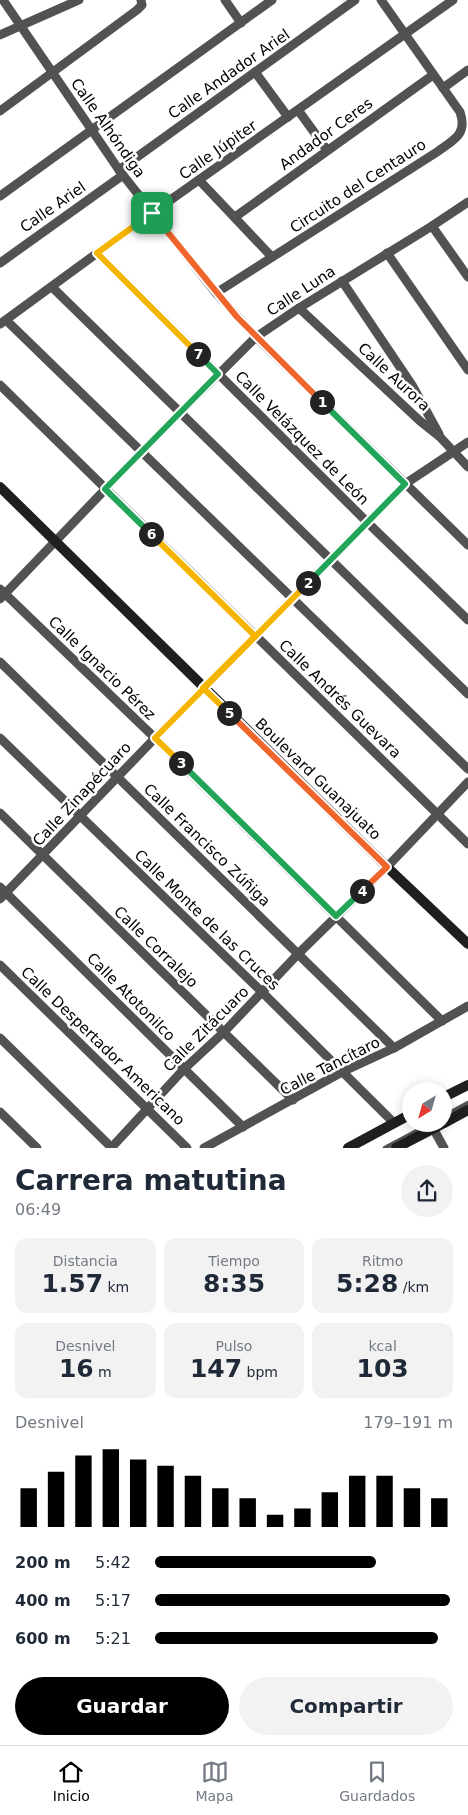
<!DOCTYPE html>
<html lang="es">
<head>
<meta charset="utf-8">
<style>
  :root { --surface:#fff; --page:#f2f2f3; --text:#1f2937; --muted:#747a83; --line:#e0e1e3; --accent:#000 }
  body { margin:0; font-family:"DejaVu Sans",sans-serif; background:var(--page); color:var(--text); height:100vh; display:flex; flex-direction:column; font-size:19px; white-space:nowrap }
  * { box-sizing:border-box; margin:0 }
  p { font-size:16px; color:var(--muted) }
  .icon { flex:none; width:28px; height:28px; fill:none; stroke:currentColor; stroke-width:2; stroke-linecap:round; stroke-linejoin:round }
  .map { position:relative; height:1148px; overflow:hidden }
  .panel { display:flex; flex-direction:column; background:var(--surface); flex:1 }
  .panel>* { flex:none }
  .needle { width:32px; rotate:217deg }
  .buttons { position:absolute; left:402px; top:1082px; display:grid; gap:10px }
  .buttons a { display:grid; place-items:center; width:50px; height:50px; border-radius:50%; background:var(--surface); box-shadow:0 2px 12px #0003; font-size:25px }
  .pin { position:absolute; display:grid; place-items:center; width:42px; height:42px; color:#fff; margin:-21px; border-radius:10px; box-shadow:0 2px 8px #0006 }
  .km { position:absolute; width:25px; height:25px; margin:-12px; border-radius:50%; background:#222; color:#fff; font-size:14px; line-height:25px; text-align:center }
  .round { display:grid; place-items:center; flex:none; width:52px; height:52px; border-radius:26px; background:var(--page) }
  .overview { display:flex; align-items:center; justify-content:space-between; height:85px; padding:0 15px }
  h1 { font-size:28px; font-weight:600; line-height:38px }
  .figures { display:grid; grid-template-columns:repeat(3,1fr); gap:8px; height:85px; padding:5px 15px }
  .figures div { display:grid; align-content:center; border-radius:12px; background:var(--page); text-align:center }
  .figures b { font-size:25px; font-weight:600 }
  .figures small { font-size:14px; font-weight:400 }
  .figures p { font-size:14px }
  .chart { height:140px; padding:10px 15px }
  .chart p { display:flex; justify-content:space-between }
  .chart svg { width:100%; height:90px; margin-top:5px; stroke:var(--accent); stroke-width:6 }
  .action { display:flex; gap:10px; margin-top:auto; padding:10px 15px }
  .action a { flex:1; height:58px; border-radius:30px; background:var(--accent); color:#fff; font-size:20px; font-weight:600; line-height:58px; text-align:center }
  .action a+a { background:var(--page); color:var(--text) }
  ul { padding:0 15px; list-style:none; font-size:16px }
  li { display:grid; grid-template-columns:80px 60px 1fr; align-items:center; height:38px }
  li i { height:12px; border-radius:6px; background:var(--accent) }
  .dock { display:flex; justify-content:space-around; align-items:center; height:70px; border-top:1px solid var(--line); background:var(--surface); font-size:14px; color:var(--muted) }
  .dock a { display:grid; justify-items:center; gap:2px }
  .dock .on { color:var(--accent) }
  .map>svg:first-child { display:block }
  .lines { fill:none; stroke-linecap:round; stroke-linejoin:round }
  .lane { stroke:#525252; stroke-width:4.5 }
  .street { stroke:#525252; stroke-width:9 }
  .secondary { stroke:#1f1f1f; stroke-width:10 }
  .split-1-casing { stroke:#fff; stroke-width:10 }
  .split-2-casing { stroke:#fff; stroke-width:10 }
  .split-3-casing { stroke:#fff; stroke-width:10 }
  .split-4-casing { stroke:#fff; stroke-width:10 }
  .split-5-casing { stroke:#fff; stroke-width:10 }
  .split-6-casing { stroke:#fff; stroke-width:10 }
  .split-7-casing { stroke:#fff; stroke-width:10 }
  .split-8-casing { stroke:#fff; stroke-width:10 }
  .split-1 { stroke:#f0652b; stroke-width:6 }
  .split-2 { stroke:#22a559; stroke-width:6 }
  .split-3 { stroke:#f5b400; stroke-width:6 }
  .split-4 { stroke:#22a559; stroke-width:6 }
  .split-5 { stroke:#f0652b; stroke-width:6 }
  .split-6 { stroke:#f5b400; stroke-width:6 }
  .split-7 { stroke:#22a559; stroke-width:6 }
  .split-8 { stroke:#f5b400; stroke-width:6 }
  .labels { text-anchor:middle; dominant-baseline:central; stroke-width:5; stroke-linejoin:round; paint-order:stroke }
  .street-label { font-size:15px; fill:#000; stroke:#fff }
</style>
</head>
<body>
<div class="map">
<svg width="468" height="1148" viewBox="0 0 468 1148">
  <rect width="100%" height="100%" fill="#fff"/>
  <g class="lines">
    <g class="lane">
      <polyline points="444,1116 468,1103"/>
      <polyline points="385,1148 430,1124"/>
    </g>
    <g class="street">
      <polyline points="3,0 119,170 216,293 256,337 468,545"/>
      <polyline points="225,0 241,23"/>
      <polyline points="0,35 79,0"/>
      <polyline points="255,72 288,117"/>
      <polyline points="443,88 468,70"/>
      <polyline points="298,110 327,150"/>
      <polyline points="0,111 137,10 142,5 141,0"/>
      <polyline points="119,170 355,0"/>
      <polyline points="199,180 272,257"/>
      <polyline points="0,196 272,0"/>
      <polyline points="235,217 433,75"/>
      <polyline points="432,226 468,277"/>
      <polyline points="97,253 368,523 468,620"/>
      <polyline points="387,253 468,370"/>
      <polyline points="0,263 123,175"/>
      <polyline points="342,281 412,385 439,434"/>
      <polyline points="52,287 468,694"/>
      <path d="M216 293 437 152C453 140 468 135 460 112L381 0"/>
      <polyline points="299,308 420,421 440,437 468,467"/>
      <polyline points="6,320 468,769"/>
      <polyline points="0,324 152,213 453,0"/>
      <polyline points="0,385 468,844"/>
      <polyline points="0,589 155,738 442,1021"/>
      <polyline points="0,599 142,451 256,337 299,308 432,226 468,202"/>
      <polyline points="0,662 394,1048"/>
      <polyline points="0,738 262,992 394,1123"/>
      <polyline points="0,813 293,1100"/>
      <polyline points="0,887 243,1127"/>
      <polyline points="0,899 155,738 405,484 468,442"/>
      <polyline points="0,965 187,1148"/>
      <polyline points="0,1038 112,1148"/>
      <polyline points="0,1112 37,1148"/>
      <polyline points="433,1128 444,1148"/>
      <polyline points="112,1147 184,1069 224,1032 299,953 387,867 468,782"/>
      <polyline points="204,1148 342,1072 394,1048 468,1006"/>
    </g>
    <g class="secondary">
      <polyline points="0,487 387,867 468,944"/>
      <polyline points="444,1097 468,1085"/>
      <polyline points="444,1123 468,1110"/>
      <polyline points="348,1148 411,1114"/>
      <polyline points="396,1148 442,1124"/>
    </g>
  </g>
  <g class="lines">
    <defs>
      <polyline id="split-1" points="152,213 237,317 322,402"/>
      <polyline id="split-2" points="308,583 405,484 322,402"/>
      <polyline id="split-3" points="181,763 155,738 308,583"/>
      <polyline id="split-4" points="181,763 336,916 362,891"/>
      <polyline id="split-5" points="229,713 387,867 362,891"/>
      <polyline id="split-6" points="151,534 255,636 203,688 229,713"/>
      <polyline id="split-7" points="151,534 105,489 218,374 198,354"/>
      <polyline id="split-8" points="152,213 97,253 198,354"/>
    </defs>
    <use href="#split-1" class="split-1-casing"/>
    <use href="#split-2" class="split-2-casing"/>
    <use href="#split-3" class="split-3-casing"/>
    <use href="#split-4" class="split-4-casing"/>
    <use href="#split-5" class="split-5-casing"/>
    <use href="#split-6" class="split-6-casing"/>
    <use href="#split-7" class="split-7-casing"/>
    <use href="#split-8" class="split-8-casing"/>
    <use href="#split-1" class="split-1"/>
    <use href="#split-2" class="split-2"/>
    <use href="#split-3" class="split-3"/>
    <use href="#split-4" class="split-4"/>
    <use href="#split-5" class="split-5"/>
    <use href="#split-6" class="split-6"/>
    <use href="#split-7" class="split-7"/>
    <use href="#split-8" class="split-8"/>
  </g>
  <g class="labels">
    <g class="street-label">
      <text transform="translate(229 74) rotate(-35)">Calle Andador Ariel</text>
      <text transform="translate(108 128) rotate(55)">Calle Alhóndiga</text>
      <text transform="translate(326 134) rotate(-36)">Andador Ceres</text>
      <text transform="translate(218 150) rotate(-35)">Calle Júpiter</text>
      <text transform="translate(358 186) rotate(-33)">Circuito del Centauro</text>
      <text transform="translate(53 207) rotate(-35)">Calle Ariel</text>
      <text transform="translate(301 291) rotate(-33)">Calle Luna</text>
      <text transform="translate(394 377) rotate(43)">Calle Aurora</text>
      <text transform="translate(302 438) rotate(45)">Calle Velázquez de León</text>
      <text transform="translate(102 668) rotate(44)">Calle Ignacio Pérez</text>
      <text transform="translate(340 699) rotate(44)">Calle Andrés Guevara</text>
      <text transform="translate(318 779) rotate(44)">Boulevard Guanajuato</text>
      <text transform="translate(82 794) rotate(-47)">Calle Zinapécuaro</text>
      <text transform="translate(207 845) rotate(44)">Calle Francisco Zúñiga</text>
      <text transform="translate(207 920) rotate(44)">Calle Monte de las Cruces</text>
      <text transform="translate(156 947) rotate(44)">Calle Corralejo</text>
      <text transform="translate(131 997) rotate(45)">Calle Atotonilco</text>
      <text transform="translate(206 1029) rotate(-45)">Calle Zitácuaro</text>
      <text transform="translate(103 1046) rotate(44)">Calle Despertador Americano</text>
      <text transform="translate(330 1066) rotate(-27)">Calle Tancítaro</text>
    </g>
  </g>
</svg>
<div class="buttons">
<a><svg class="needle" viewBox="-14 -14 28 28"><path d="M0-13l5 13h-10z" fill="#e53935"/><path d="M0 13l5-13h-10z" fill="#747a83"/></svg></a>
</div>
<div class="pin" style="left:152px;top:213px;background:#1e9e55"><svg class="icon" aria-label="arrive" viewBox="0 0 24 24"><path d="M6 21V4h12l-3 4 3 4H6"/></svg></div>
<b class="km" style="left:322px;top:402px">1</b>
<b class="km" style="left:308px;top:583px">2</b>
<b class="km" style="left:181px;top:763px">3</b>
<b class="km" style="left:362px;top:891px">4</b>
<b class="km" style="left:229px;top:713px">5</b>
<b class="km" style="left:151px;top:534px">6</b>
<b class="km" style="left:198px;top:354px">7</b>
</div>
<section class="panel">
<div class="overview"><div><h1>Carrera matutina</h1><p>06:49</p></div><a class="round"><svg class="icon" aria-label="share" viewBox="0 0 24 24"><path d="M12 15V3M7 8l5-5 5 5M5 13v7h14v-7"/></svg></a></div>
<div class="figures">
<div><p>Distancia</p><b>1.57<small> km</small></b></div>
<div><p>Tiempo</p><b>8:35</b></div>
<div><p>Ritmo</p><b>5:28<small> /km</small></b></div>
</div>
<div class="figures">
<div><p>Desnivel</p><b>16<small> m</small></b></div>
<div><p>Pulso</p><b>147<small> bpm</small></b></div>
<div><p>kcal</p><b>103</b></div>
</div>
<div class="chart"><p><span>Desnivel</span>179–191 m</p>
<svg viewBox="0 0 160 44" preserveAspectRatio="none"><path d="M5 44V25M15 44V17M25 44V9M35 44V6M45 44V11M55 44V14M65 44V19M75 44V25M85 44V30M95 44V38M105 44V35M115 44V27M125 44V19M135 44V19M145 44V25M155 44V30"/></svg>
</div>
<ul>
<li><b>200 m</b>5:42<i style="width:74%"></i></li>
<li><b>400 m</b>5:17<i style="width:99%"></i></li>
<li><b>600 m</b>5:21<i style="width:95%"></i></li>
</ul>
<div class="action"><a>Guardar</a><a>Compartir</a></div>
</section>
<nav class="dock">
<a class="on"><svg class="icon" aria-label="home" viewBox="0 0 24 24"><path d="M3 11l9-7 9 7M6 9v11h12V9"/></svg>Inicio</a>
<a><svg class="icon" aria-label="map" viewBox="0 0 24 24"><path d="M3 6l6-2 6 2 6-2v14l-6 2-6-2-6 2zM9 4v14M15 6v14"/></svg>Mapa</a>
<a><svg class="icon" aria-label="saved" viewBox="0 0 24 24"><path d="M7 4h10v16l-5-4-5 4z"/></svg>Guardados</a>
</nav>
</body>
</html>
